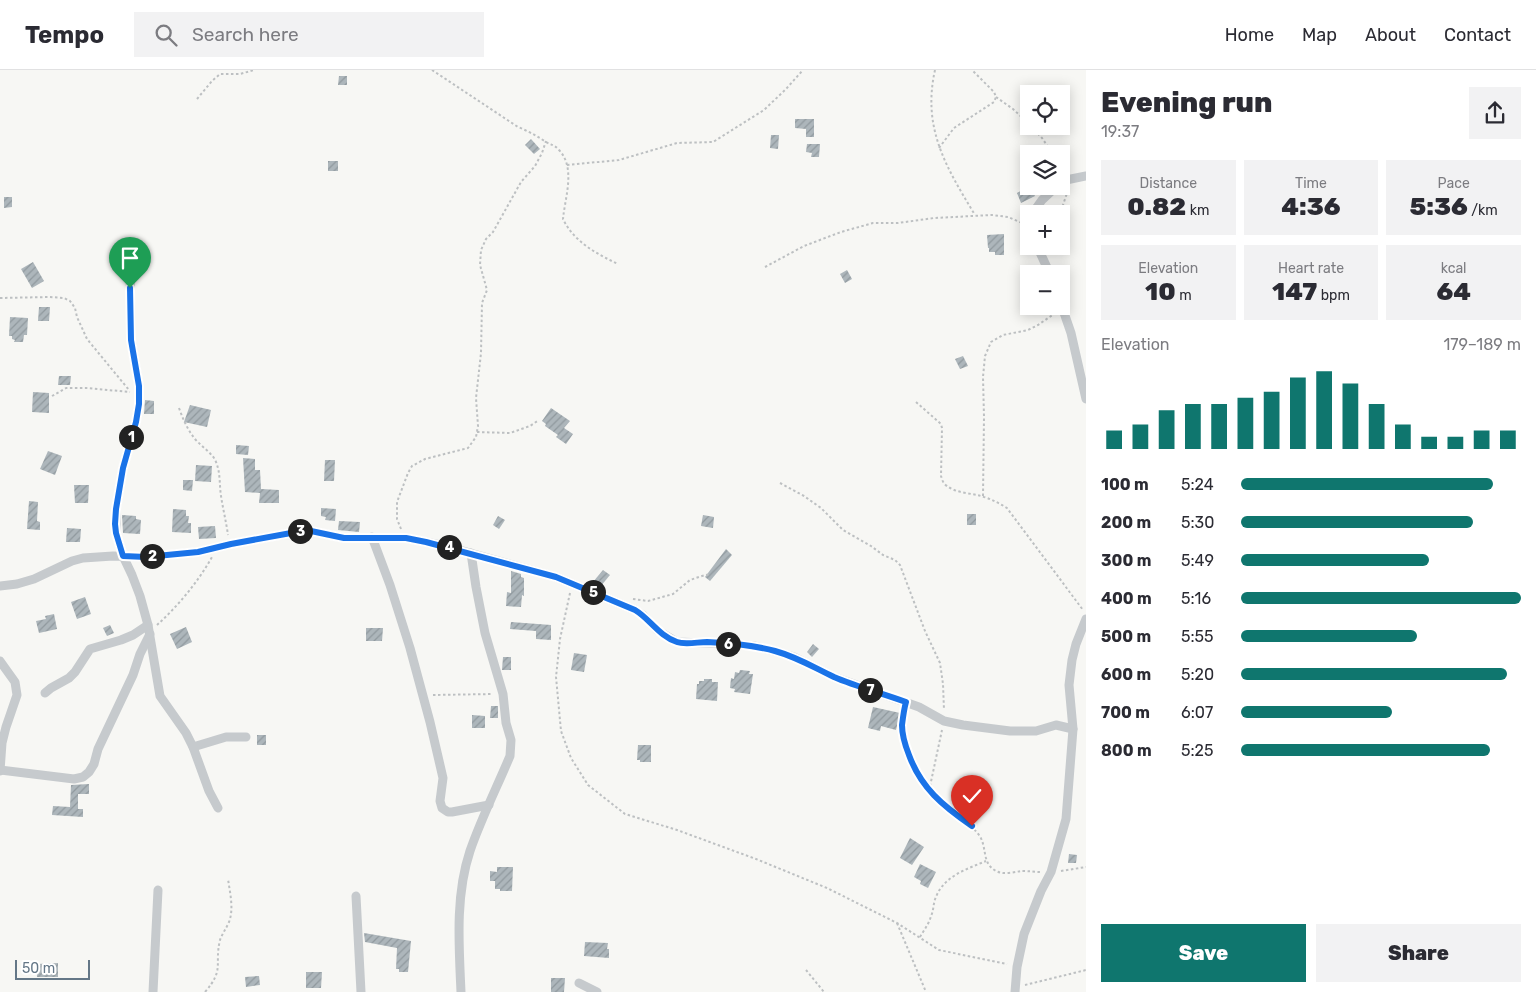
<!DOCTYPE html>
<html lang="en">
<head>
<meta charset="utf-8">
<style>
  :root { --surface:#fff; --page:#f2f2f3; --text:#2b2b33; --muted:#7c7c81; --line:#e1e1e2; --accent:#0f766e }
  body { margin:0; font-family:Rubik,sans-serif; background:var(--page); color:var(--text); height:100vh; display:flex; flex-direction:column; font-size:19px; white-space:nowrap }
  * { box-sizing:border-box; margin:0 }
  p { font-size:16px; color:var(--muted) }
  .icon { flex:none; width:28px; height:28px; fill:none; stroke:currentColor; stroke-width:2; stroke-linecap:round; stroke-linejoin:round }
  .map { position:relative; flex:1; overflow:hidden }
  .panel { display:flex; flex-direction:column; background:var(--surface); width:450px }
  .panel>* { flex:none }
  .controls { position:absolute; left:1020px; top:15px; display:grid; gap:10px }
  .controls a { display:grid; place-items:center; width:50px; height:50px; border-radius:0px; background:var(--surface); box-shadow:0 2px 12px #0003; font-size:25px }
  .scale { position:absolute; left:15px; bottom:12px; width:75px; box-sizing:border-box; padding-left:5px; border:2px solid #647787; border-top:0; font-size:14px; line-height:18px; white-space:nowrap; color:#647787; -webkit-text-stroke:4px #fff; paint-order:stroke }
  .pin { position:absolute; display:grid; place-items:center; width:42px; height:42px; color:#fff; margin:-51px -21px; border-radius:50% 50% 50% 0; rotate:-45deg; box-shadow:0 0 5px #0007 }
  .pin .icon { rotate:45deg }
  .km { position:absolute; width:25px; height:25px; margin:-12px; border-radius:50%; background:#222; color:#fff; font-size:14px; line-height:25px; text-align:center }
  .round { display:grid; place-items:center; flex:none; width:52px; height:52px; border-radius:0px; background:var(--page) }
  .head { display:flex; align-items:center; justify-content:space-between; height:85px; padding:0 15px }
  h1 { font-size:28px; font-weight:800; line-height:38px }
  .stats { display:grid; grid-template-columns:repeat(3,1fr); gap:8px; height:85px; padding:5px 15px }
  .stats div { display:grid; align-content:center; border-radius:0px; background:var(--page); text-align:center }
  .stats b { font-size:25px; font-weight:800 }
  .stats small { font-size:14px; font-weight:400 }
  .stats p { font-size:14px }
  .chart { height:140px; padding:10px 15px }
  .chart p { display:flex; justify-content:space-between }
  .chart svg { width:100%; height:90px; margin-top:5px; stroke:var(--accent); stroke-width:6 }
  .button { display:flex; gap:10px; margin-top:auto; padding:10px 15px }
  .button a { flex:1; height:58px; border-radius:0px; background:var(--accent); color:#fff; font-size:20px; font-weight:800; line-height:58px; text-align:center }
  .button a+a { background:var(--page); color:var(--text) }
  ul { padding:0 15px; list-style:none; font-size:16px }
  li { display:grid; grid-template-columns:80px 60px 1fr; align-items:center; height:38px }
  li i { height:12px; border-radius:6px; background:var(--accent) }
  header { display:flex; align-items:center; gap:30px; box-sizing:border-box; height:70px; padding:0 25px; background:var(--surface); border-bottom:1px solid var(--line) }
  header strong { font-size:24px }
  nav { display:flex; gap:28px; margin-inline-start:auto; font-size:18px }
  .search { width:350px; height:45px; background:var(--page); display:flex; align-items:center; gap:12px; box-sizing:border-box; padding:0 18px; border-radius:0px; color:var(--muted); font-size:19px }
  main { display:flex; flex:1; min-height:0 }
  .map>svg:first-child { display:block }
  .building { fill:url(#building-hatch) }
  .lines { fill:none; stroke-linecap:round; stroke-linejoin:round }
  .path { stroke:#bdc0c2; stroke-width:2; stroke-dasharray:2.5 2.5; stroke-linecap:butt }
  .minor { stroke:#c6cacd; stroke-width:9 }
  .route-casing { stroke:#fff; stroke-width:10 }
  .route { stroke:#1a73e8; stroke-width:6 }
</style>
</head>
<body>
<header>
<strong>Tempo</strong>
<div class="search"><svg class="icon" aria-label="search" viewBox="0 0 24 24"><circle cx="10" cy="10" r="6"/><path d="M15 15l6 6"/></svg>Search here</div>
<nav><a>Home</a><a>Map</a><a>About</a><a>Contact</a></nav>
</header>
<main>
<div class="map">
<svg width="1086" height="922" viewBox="0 0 1086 922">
  <defs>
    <pattern id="building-hatch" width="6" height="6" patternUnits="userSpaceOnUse" patternTransform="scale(1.25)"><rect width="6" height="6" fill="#adb6bb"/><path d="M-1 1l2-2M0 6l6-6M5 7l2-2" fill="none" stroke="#90999e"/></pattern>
  </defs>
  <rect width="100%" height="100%" fill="#f7f7f4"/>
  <g class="building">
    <polygon points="339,6 347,6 347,15 338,15"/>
    <polygon points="795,49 814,49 814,67 806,67 806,59 795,58"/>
    <polygon points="771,65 779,65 778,79 770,78"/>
    <polygon points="531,69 540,79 534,84 525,75"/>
    <polygon points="807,74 820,74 819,87 811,87 812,83 806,82"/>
    <rect x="328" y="91" width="10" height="10"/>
    <polygon points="1030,116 1035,126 1021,133 1017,123"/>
    <polygon points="4,127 12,127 12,137 4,138"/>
    <polygon points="1004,164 1004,185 995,185 995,182 989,182 989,178 988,178 987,165"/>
    <polygon points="114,177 130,182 129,185 124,189 112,185"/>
    <polygon points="33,192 44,211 32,218 21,199"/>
    <polygon points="847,200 852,209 845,213 840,204"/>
    <polygon points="39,237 50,237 49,251 38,251"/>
    <polygon points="10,247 28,248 27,265 24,265 23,272 14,272 15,270 12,269 12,266 9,266"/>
    <polygon points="963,286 968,296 960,299 955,289"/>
    <polygon points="59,306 71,306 70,315 58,315"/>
    <polygon points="33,322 49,323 49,343 32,342"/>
    <polygon points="145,330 154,331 154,344 144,344"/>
    <polygon points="190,335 211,340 207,357 184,352"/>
    <polygon points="551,338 570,351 564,358 573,364 566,374 556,367 558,365 545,356 546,354 542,351"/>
    <polygon points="236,375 249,376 248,385 236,384"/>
    <polygon points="48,381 62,386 55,405 40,399"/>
    <polygon points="243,388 255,389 255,400 260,400 261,419 279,420 279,433 259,433 260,423 245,422"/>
    <polygon points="325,390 335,390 334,411 324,411"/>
    <polygon points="196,395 212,396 211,412 195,411"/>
    <polygon points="183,410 193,410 192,421 183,420"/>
    <polygon points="74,415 89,415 88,433 75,433"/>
    <polygon points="29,431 38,432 37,451 40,452 40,460 27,459"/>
    <polygon points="321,438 336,439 335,451 325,450 326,447 321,446"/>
    <polygon points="173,439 186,440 186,446 189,446 188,453 191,453 191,463 172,462"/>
    <rect x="967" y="444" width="9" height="11"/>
    <polygon points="122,445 136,446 136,449 141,450 140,464 123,463"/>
    <polygon points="703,445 714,447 713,458 701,456"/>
    <polygon points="498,446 505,450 499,459 493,455"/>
    <polygon points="339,451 360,452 359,462 338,460"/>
    <polygon points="215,456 216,468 199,469 198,457"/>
    <polygon points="67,458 81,459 80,472 66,472"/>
    <polygon points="726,479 732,485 710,511 705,507"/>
    <polygon points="603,500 610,505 600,517 593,512"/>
    <polygon points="511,501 521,504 521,507 524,508 524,526 522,525 521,537 506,536 507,522 511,523"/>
    <polygon points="85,527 91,544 77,549 71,532"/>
    <polygon points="54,544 57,559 39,563 36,551 46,549 45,546"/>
    <polygon points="511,552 551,555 551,570 536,569 536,561 510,559"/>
    <polygon points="110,555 114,563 107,566 103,558"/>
    <polygon points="186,557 192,572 177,579 170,564"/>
    <polygon points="366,558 383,558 382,571 366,571"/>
    <polygon points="813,574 819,579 812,587 807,582"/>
    <polygon points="574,583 587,585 584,602 571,600"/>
    <polygon points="503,587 511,587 511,600 502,600"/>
    <polygon points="740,600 750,601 749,604 753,604 750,624 734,622 735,619 730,618 731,608 734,609 735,602 739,603"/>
    <polygon points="704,609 712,609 712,612 718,612 717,631 696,629 697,614 699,614 699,611 704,611"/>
    <polygon points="491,636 498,636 498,648 490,648"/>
    <polygon points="873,637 900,643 896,660 881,656 880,661 868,658"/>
    <polygon points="472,645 485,646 485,658 472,658"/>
    <rect x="257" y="665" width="9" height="10"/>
    <polygon points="638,675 651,675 651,692 640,692 640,690 637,690"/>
    <polygon points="89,714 89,724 78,724 78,739 83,739 83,747 52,745 53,736 70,737 71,715"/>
    <polygon points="910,768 924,777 912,795 900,788"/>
    <polygon points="1069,784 1077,785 1076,793 1068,793"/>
    <polygon points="920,794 936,802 928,818 920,814 921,811 914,807"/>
    <polygon points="497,797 513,797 512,821 500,821 500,819 495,819 495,811 490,811 490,801 497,802"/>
    <polygon points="364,863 411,871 408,902 399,902 399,899 396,899 397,878 365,872"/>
    <polygon points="585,872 608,873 607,879 609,879 609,888 584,886"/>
    <polygon points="58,893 58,907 37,907 36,894"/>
    <polygon points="306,902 322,902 321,918 306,918"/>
    <polygon points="259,906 260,915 246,917 245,907"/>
    <polygon points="551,908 565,908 564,922 551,922"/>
  </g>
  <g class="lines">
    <g class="path">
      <path d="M432 0 518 57C528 61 537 66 546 72 551 75 555 75 559 80 576 98 565 127 563 149 574 172 597 184 618 194"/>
      <path d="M935 0C922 58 946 97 975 145"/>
      <polyline points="996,27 1013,39 1029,54"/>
      <polyline points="197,29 212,11 220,4 240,4 254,0"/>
      <polyline points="1031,56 1042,68 1053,84"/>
      <polyline points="939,78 954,58 994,32 996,27 994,22 972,0"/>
      <polyline points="567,95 619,90 677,73 713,72 764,40 786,19 803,0"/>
      <polyline points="1061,141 1068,120"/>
      <polyline points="765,197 804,176 841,162 873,153 898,153 934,148 992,145 1008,147 1029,156"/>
      <polyline points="0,228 50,227 64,228 70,231 75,238 77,247 87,269 129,320"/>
      <polyline points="52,326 66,318 86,318 130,322"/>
      <path d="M916 332 941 354 942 358 941 406C942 409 943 414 947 416 956 423 970 423 981 426 991 429 999 433 1007 438L1083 540"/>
      <path d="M179 338C183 349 187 359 195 369 201 376 209 381 214 388 221 400 219 413 221 426 223 439 226 451 228 465"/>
      <polyline points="477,362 510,363 530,356 539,350"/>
      <polyline points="780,413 804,426 821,438 843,460 871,476 883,485 895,490 900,495 925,561 940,593 943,614 944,640"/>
      <polyline points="983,426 984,347 983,307 985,286 991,272 1003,265 1028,260 1038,255 1054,244"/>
      <polyline points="401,459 397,449 397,432 408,403 412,396 425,389 468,378 476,367 478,356 476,328 481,283 482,233 487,220 480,195 481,180 486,169 493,162 521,112 535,96 542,83 546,71"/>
      <polyline points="570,523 560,569 556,607 561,661 571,688 588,715 625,744 677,760 756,789 827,818 897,853 939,880 1007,894"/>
      <polyline points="633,529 648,531 673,524 690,510 702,506 710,504"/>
      <path d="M157 555C178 536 198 512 212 487"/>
      <polyline points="433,625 493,624"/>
      <path d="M904 642C898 683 920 715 950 741 960 749 971 754 979 765 987 776 982 791 993 799 1001 806 1013 802 1022 801 1029 801 1035 802 1041 802"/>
      <polyline points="929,721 942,660"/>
      <polyline points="1061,801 1086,797"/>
      <polyline points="897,853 926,922"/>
      <path d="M920 867C924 860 929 854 931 846 934 840 933 833 936 827 944 806 967 799 986 791"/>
      <polyline points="806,900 824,922"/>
      <polyline points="1025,915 1086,900"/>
      <path d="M205 922C225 899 214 895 220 870 222 864 226 859 229 852 234 839 230 823 228 809"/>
    </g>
    <g class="minor">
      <polyline points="1061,113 1066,110 1086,106"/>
      <polyline points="1032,144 1042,130 1057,116"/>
      <polyline points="1037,176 1050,204"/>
      <polyline points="130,191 131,269 139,316 139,334 136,352 123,398 116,439 116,463 123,486 132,505 140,526 148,555 160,626 186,663 193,677 209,721 218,738"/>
      <polyline points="1061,234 1071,263 1086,329"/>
      <polyline points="372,467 390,515 410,578 430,652 443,708 440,731 442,738 448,742 452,742 489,735"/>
      <polyline points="0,516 17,514 34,509 72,491 83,488 113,486 147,487 198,482 231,474 302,461 311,461 344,468 406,468 445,476 556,507 635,540 643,545 657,560 677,572 733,574 754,576 775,581 794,587 834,607 919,637 944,651 963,655 1010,661 1036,661 1056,655 1073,659"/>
      <polyline points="0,591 15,612 17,625 6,657 2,673 0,701"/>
      <polyline points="45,623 51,618 69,608 75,602 90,579 121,570 133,565 148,555"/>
      <polyline points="193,677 226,667 246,667"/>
      <polyline points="0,700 74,709 83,707 89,702 94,694 98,679 133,605 140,584 150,564"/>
      <polyline points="356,826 361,922"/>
      <polyline points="579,913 597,922"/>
      <polyline points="153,922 158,820"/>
      <path d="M461 922C459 876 455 826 470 781 481 749 497 717 510 686L511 670 506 653 503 624 485 563 476 517 471 483"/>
      <polyline points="1015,922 1017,897 1024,864 1041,821 1051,802 1066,749 1073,659 1069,615 1072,590 1076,574 1086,549"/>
    </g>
  </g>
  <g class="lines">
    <defs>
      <path id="route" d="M130 218 131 270 139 316V334L136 352 123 398 116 439 115 454 116 463 123 486 146 487 198 482 231 474 302 461H311L344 468H406L426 472 556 507 635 540C650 549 659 566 677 572 685 575 698 572 707 572 730 573 753 575 775 581 797 587 813 597 834 607 857 617 882 623 906 632 904 639 903 647 902 655 902 666 905 675 909 685 921 718 943 736 972 756"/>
    </defs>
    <use href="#route" class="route-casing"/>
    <use href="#route" class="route"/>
  </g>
</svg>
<div class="controls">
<a><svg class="icon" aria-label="locate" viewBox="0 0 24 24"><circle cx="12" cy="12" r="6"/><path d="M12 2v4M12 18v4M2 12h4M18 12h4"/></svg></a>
<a><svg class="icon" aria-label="layers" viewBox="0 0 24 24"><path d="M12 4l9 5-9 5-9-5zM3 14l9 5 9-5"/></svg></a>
<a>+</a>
<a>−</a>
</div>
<div class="scale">50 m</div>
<div class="pin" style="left:130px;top:218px;background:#1e9e55"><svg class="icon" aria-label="arrive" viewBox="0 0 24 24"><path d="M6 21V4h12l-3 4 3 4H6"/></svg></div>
<div class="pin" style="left:972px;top:756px;background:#d93025"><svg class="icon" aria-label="check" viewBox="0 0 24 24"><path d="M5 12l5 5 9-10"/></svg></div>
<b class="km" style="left:131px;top:367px">1</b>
<b class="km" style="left:152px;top:486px">2</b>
<b class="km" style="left:300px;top:461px">3</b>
<b class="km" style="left:449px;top:477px">4</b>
<b class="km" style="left:593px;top:522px">5</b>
<b class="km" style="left:728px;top:574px">6</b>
<b class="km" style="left:870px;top:620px">7</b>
</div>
<section class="panel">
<div class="head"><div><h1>Evening run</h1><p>19:37</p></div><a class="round"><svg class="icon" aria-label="share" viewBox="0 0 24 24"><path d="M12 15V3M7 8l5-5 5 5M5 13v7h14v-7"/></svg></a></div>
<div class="stats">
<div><p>Distance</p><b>0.82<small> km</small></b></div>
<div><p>Time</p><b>4:36</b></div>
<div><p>Pace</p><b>5:36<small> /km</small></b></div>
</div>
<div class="stats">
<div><p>Elevation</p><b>10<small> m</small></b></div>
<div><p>Heart rate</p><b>147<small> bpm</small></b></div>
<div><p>kcal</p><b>64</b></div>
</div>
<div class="chart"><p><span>Elevation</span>179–189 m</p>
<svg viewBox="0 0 160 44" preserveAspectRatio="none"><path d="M5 44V35M15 44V32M25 44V25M35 44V22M45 44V22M55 44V19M65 44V16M75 44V9M85 44V6M95 44V12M105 44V22M115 44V32M125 44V38M135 44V38M145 44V35M155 44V35"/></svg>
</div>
<ul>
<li><b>100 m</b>5:24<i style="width:90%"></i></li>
<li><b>200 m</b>5:30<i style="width:83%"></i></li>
<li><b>300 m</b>5:49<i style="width:67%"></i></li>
<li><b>400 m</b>5:16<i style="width:100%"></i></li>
<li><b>500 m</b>5:55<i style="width:63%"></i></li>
<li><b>600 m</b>5:20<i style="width:95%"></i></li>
<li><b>700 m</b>6:07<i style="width:54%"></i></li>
<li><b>800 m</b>5:25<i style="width:89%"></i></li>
</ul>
<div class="button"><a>Save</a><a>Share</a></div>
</section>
</main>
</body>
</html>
